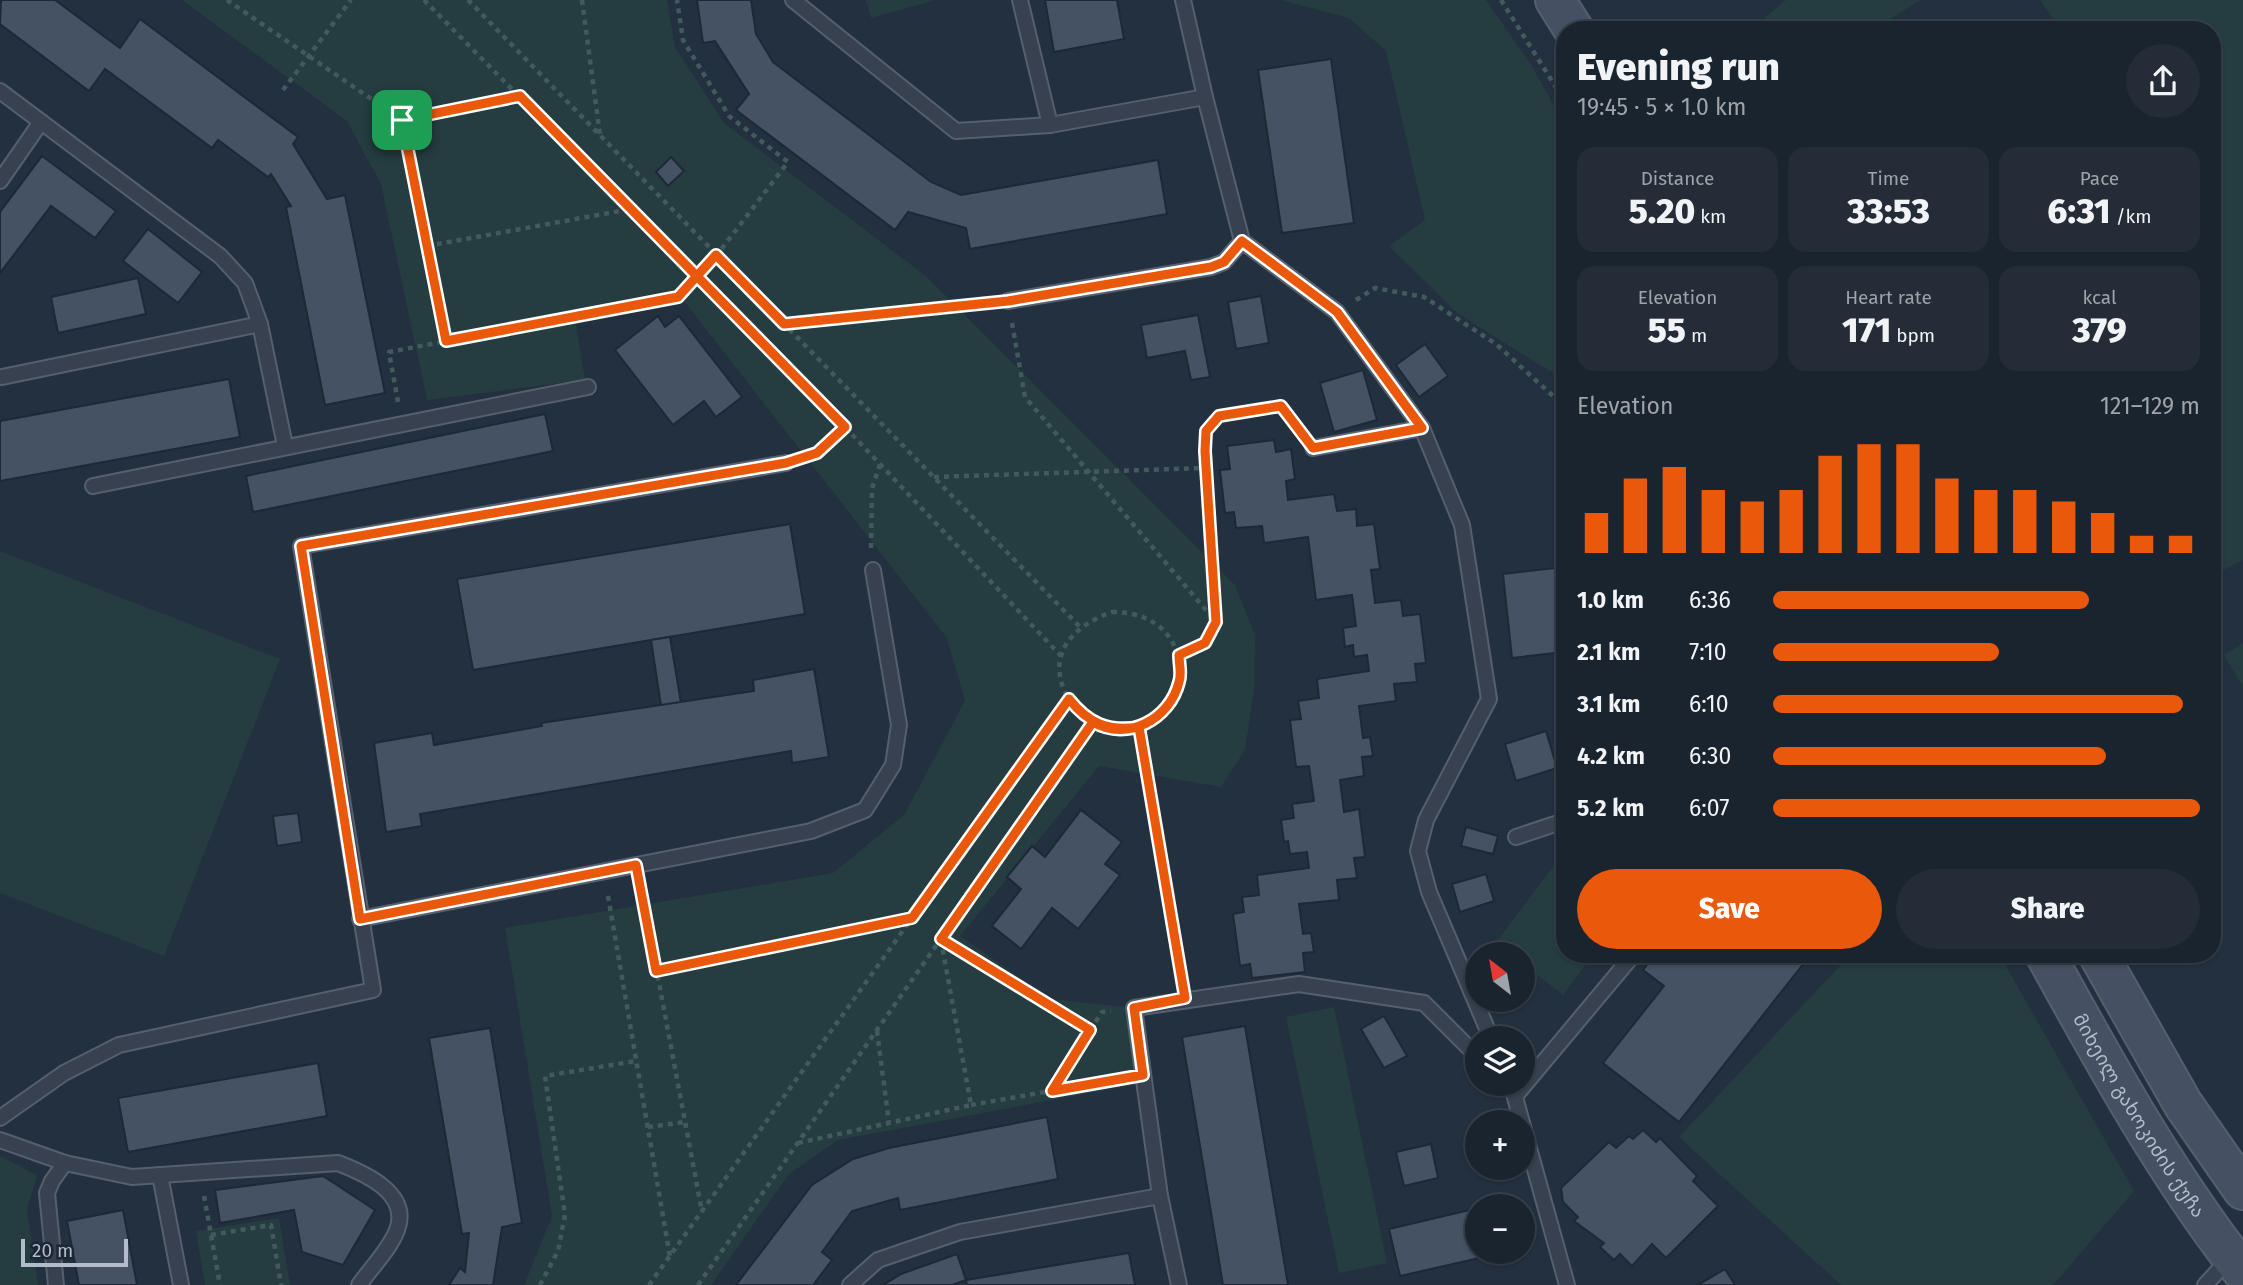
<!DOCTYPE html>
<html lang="en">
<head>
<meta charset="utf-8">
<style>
  :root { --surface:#1a242f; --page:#232c37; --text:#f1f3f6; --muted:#9fa4aa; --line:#38414b; --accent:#ea580c }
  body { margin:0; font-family:"Fira Sans","Noto Sans Georgian",sans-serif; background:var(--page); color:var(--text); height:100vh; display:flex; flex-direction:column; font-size:26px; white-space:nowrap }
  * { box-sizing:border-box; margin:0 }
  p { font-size:23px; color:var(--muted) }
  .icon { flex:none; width:38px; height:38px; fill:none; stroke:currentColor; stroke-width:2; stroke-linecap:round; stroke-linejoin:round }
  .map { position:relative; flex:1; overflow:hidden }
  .details { position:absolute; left:1556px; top:21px; width:665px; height:942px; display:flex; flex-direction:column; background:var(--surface); border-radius:28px; box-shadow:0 2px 5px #0004,0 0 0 2px var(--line) }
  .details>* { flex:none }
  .needle { width:46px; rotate:329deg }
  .tools { position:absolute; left:1465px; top:942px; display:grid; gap:14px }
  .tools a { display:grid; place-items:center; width:70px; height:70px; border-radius:50%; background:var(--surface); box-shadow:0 2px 5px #0004,0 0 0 2px var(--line); font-size:35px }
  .scale { position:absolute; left:21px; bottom:18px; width:107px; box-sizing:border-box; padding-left:7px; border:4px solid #b3bcca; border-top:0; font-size:19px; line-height:24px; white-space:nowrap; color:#b3bcca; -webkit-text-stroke:5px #1c2634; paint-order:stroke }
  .pin { position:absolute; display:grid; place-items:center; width:60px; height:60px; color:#fff; margin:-30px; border-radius:14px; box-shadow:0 4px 10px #0006 }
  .round { display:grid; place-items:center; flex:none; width:74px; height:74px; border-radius:37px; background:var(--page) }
  .summary { display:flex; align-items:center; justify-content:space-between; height:119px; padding:0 21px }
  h1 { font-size:38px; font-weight:800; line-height:52px }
  .figures { display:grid; grid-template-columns:repeat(3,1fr); gap:10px; height:119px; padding:7px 21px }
  .figures div { display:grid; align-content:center; border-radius:18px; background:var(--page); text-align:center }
  .figures b { font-size:35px; font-weight:800 }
  .figures small { font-size:19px; font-weight:400 }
  .figures p { font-size:19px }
  .chart { height:196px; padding:14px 21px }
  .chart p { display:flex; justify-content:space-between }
  .chart svg { width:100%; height:126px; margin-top:7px; stroke:var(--accent); stroke-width:6 }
  .action { display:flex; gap:14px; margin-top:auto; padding:14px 21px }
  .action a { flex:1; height:80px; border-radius:42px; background:var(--accent); color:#fff; font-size:28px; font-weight:800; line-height:80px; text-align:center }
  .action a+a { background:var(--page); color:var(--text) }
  ul { padding:0 21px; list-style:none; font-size:23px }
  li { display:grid; grid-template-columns:112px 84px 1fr; align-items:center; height:52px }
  li i { height:18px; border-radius:9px; background:var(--accent) }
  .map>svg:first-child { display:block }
  .green { fill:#253d40 }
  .building { fill:#445263; stroke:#1e2836; stroke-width:2 }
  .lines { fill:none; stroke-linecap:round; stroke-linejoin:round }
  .lane-casing { stroke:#555f6d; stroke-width:18 }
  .secondary-casing { stroke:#555f6d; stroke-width:42 }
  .path { stroke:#435a5d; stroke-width:4.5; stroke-dasharray:5 5; stroke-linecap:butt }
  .lane { stroke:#37414f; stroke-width:14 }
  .secondary { stroke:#455062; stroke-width:38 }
  .route-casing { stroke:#fff; stroke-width:14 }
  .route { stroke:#ea580c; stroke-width:9 }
  .labels { text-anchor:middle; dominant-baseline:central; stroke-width:5; stroke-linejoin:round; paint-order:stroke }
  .street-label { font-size:19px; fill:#b3bcca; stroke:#1c2634 }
</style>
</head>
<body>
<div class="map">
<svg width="2243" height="1285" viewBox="0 0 2243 1285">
  <rect width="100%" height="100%" fill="#23303f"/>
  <g class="green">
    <polygon points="182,0 667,0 675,47 724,123 927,277 1235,585 1255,635 1254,690 1245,750 1221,787 1099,766 960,936 1050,999 1134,1008 1144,1083 838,1140 789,1174 711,1285 524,1285 552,1216 505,928 833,873 904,815 965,701 947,638 684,301 576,324 585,380 427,400 381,184 347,121"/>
    <polygon points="866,0 932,0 932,1 871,18"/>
    <polygon points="1281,0 1486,0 1532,66 1564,124 1564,375 1548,370 1457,313 1389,246 1425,220 1386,51 1349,18"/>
    <polygon points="1786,0 1920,0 1873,30 1760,30 1757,24"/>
    <polygon points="2040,0 2243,0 2243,560 2212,576 2212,30 2046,30 2056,23"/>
    <polygon points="0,551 280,659 164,956 0,893"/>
    <polygon points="2243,643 2243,687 2224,655"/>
    <polygon points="1564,852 1564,954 1594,954 1563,995 1523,964 1522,954 1508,954 1495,944"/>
    <polygon points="1851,954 1999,954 2134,1191 2053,1285 1841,1285 1679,1137"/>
    <polygon points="1334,1007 1387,1263 1339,1273 1286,1017"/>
    <polygon points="0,1156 37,1175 27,1209 38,1285 0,1285"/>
    <polygon points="279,1218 290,1285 205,1285 196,1231"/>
  </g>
  <g class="building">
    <polygon points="1,0 55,0 120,48 140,19 298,137 293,144 327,199 345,195 385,393 325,405 286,207 291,206 271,174 268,177 218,140 212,148 105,69 89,91 0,24"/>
    <polygon points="697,0 751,0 756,34 773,62 931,182 961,195 1158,160 1167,214 970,249 966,228 908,212 895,230 736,110 749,94 715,41 703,43"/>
    <polygon points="1045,0 1117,0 1124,39 1054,52"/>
    <polygon points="1331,59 1354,223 1282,233 1258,70"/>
    <polygon points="42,156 116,211 95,238 51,206 0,273 0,212"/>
    <polygon points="671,157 684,171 668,186 656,172"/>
    <polygon points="148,229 202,272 178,303 123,261"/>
    <polygon points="138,278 146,314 58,333 51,297"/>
    <polygon points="1261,296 1269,343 1236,349 1228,302"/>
    <polygon points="1198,315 1210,377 1191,380 1185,351 1147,358 1141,325"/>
    <polygon points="658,316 665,327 679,316 742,397 716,417 704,401 673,425 615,350"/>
    <polygon points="1425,344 1448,376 1419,397 1396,365"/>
    <polygon points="1363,370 1377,420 1334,432 1320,383"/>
    <polygon points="229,379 240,437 0,481 0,421"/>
    <polygon points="545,414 553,451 253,512 246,476"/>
    <polygon points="1274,440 1276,452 1291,449 1295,479 1286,481 1288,500 1334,494 1337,511 1356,509 1357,526 1374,524 1380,569 1371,570 1375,603 1401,600 1403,616 1420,614 1426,663 1415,664 1417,682 1394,684 1396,701 1359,706 1363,738 1370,737 1373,756 1362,757 1364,776 1340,780 1344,812 1359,809 1365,857 1354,858 1357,878 1337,880 1339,900 1299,904 1303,934 1311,933 1314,952 1303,953 1305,972 1252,978 1250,964 1240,966 1233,914 1244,912 1242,897 1259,895 1257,875 1309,868 1307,852 1290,854 1288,841 1284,842 1281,820 1294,818 1292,804 1314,801 1309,766 1296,767 1290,720 1301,719 1298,701 1319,698 1317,679 1369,671 1367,655 1354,657 1353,645 1345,647 1343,628 1356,626 1352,595 1316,600 1308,537 1264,543 1262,526 1236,528 1234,512 1225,513 1220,470 1230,469 1227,446"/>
    <polygon points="790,524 805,614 473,670 457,579"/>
    <polygon points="1555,568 1564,652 1512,658 1503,574"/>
    <polygon points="670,637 681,703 661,706 651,640"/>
    <polygon points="814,669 829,757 792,763 791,751 420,814 422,826 386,832 374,743 432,733 434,745 542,726 541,723 754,691 753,680"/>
    <polygon points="1546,731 1557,768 1516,781 1505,744"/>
    <polygon points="1081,810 1122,842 1105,864 1120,875 1078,929 1052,908 1021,949 992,926 1021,889 1007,877 1032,846 1045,857"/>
    <polygon points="298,813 302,842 277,846 273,816"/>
    <polygon points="1466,827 1498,836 1493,854 1461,846"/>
    <polygon points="1486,874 1494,901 1460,912 1452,884"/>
    <polygon points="1655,954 1811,954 1679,1122 1603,1063 1664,986 1643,970"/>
    <polygon points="1384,1016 1407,1056 1384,1068 1361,1029"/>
    <polygon points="1245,1026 1288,1285 1223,1285 1182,1037"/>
    <polygon points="490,1028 522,1223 502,1227 493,1285 449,1285 460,1268 465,1272 469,1233 462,1234 429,1038"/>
    <polygon points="318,1063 327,1116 128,1152 118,1098"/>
    <polygon points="1047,1117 1058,1179 900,1210 898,1198 852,1211 822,1252 832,1260 813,1285 736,1285 812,1185 853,1159 889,1148"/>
    <polygon points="1643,1130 1656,1142 1660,1138 1697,1176 1693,1181 1718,1206 1666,1258 1652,1244 1632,1266 1620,1254 1614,1260 1600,1247 1604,1243 1574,1221 1578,1217 1563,1202 1561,1188 1609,1142 1616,1148 1629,1136 1633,1139"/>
    <polygon points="1431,1144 1438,1178 1404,1186 1396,1152"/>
    <polygon points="323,1176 375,1210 343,1265 302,1252 294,1210 220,1223 215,1190"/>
    <polygon points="1474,1209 1477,1251 1483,1251 1484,1257 1400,1276 1389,1229"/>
    <polygon points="123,1210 137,1285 79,1285 67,1221"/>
    <polygon points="1129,1253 1135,1285 967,1285 966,1280"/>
    <polygon points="957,1254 966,1280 952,1285 883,1285 901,1274"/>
    <polygon points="1725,1269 1735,1285 1698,1285"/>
  </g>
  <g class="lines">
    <defs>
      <g id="lane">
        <polyline points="793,0 956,131 1050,125 1205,97 1242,241 1337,312 1422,428 1462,525 1489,699 1426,820 1418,851 1429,892 1491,1038"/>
        <polyline points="1020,0 1050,125"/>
        <polyline points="1183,0 1205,97"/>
        <polyline points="0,91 220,256 245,283 260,324"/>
        <polyline points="0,181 41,122"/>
        <polyline points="1008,301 1211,267 1224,262 1242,241"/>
        <polyline points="2,377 260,324 285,446"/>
        <polyline points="1313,448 1422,428"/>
        <polyline points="93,486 588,387"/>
        <polyline points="1516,837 1564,821"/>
        <polyline points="360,919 811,831 865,810 893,765 899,725 873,570"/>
        <polyline points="1511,1083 1567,1285"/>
        <polyline points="1516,1095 1634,954"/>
        <polyline points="0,1118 64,1073 119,1045 373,990 301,546 786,463"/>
        <path d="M0 1140 65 1163 132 1177 338 1163C364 1173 411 1193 397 1230 390 1249 371 1268 359 1285"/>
        <polyline points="160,1175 181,1285"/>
        <polyline points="56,1285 47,1193 52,1181 65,1163"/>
        <polyline points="850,1285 878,1260 960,1232 1160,1196"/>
        <polyline points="1179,1285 1160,1196 1134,1008 1299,984 1424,1003 1477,1056"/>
        <polyline points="2205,1285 2230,1258"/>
      </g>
      <g id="secondary">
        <polyline points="1555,0 1574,30"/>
        <path id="s1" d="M2045 954C2105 1063 2166 1174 2243 1272"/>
        <polyline points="2098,954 2183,1104 2243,1190"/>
      </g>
    </defs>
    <use href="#lane" class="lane-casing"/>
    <use href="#secondary" class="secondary-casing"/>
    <g class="path">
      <polyline points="227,0 402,120"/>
      <polyline points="424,0 845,427 1061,656"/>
      <polyline points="468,0 1080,627"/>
      <polyline points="582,0 600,135"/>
      <polyline points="1501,0 1564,100"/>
      <polyline points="283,90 351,0"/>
      <polyline points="427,246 631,209"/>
      <polyline points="1356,300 1375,288 1424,297 1496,344 1564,406"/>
      <polyline points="1012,323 1025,397 1216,622"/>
      <polyline points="784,324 986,303"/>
      <polyline points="446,341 402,120 519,96"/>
      <polyline points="398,402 389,352 678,297 717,255 788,162 729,116 683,40 677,0"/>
      <polyline points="807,456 817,453 845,427"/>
      <polyline points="934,477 1205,468"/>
      <polyline points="871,548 872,489 880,464"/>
      <path d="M1112 612C1213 612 1191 746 1108 728 1092 724 1079 715 1070 701 1043 658 1071 626 1112 612Z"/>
      <polyline points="1179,655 1205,643 1216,622 1204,451 1206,431 1219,416 1281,406 1299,430"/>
      <polyline points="1139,727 1181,978"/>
      <polyline points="641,887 702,1212"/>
      <polyline points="608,896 670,1257"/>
      <polyline points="942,939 1090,1030 1052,1091"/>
      <polyline points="656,971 912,918"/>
      <polyline points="1090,1030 1102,1012 1111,1011"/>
      <polyline points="877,1031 889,1123"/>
      <polyline points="971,1105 1118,1079"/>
      <polyline points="648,1127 685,1122"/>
      <polyline points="798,1143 971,1105 941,940"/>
      <polyline points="204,1196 220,1285"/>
      <polyline points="211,1235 271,1225 281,1285"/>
      <polyline points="540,1285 558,1251 565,1215 545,1076 636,1061"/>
      <polyline points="649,1285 1069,699"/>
      <polyline points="698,1285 1093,722"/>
    </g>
    <use href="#lane" class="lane"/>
    <use href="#secondary" class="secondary"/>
  </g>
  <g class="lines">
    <defs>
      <path id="route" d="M402 120 520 96C629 206 737 317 845 427L817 453 786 463 301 546 360 919 636 865 656 971 912 918 1069 699C1088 723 1108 732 1139 727L1185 998 1134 1008 1143 1075 1052 1091 1090 1030 941 939 1093 722C1128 742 1170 719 1179 682 1182 674 1179 664 1179 655L1205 643 1216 622 1205 451 1206 431 1219 416 1281 406 1313 448 1422 428 1337 312 1242 241 1224 262 1211 267 1008 301 784 324 716 255 678 297 446 341 402 120"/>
    </defs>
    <use href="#route" class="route-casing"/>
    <use href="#route" class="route"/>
  </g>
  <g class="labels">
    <g class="street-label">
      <text stroke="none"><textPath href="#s1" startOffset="187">მიხეილ გახოკიძის ქუჩა</textPath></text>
    </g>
  </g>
</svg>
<div class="tools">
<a><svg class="needle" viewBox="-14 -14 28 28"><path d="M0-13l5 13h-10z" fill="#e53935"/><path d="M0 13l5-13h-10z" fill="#9fa4aa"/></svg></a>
<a><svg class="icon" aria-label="layers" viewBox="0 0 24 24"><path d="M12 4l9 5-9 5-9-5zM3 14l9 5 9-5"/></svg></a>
<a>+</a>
<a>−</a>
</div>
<div class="scale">20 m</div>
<div class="pin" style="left:402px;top:120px;background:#1e9e55"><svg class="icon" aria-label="arrive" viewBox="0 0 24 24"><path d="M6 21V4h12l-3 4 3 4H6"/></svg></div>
<section class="details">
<div class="summary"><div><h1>Evening run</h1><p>19:45 · 5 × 1.0 km</p></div><a class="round"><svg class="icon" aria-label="share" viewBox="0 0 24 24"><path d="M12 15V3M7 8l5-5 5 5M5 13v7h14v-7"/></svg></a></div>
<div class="figures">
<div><p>Distance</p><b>5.20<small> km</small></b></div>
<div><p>Time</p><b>33:53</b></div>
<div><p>Pace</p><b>6:31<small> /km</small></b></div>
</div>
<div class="figures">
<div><p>Elevation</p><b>55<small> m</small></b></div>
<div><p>Heart rate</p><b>171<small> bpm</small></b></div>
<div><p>kcal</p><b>379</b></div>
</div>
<div class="chart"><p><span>Elevation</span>121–129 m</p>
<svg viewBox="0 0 160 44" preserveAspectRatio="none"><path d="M5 44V30M15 44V18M25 44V14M35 44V22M45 44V26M55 44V22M65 44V10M75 44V6M85 44V6M95 44V18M105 44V22M115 44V22M125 44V26M135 44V30M145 44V38M155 44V38"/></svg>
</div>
<ul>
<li><b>1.0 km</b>6:36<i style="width:74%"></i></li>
<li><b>2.1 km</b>7:10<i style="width:53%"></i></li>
<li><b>3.1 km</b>6:10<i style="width:96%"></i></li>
<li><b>4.2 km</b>6:30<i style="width:78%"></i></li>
<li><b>5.2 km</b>6:07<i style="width:100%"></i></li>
</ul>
<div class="action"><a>Save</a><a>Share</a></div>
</section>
</div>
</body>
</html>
